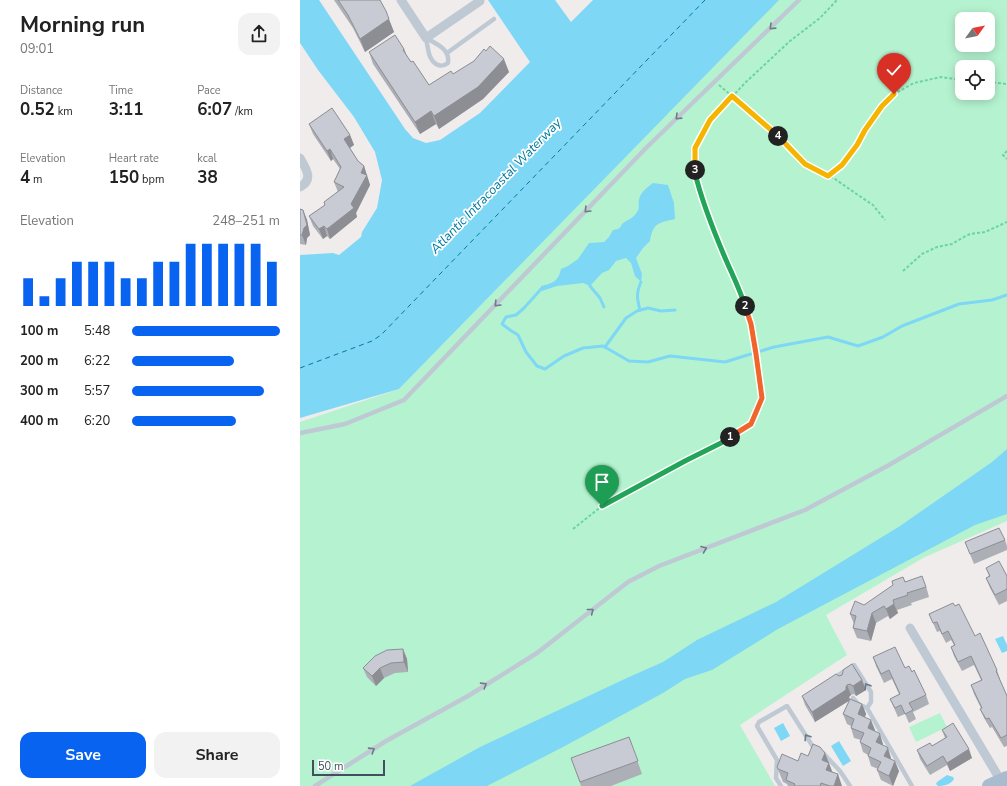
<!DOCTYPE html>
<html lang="en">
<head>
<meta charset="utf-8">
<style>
  :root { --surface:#fff; --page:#f2f2f2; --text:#222; --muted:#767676; --accent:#0763f0 }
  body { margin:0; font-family:"Nunito Sans",sans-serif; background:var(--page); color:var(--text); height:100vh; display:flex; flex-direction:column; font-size:15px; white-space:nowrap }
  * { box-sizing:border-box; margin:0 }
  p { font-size:13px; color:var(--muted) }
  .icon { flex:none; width:22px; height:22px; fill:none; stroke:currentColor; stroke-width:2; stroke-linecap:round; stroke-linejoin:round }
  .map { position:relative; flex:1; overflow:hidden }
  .panel { display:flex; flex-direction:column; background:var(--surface); width:300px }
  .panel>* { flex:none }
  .needle { width:26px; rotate:57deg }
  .buttons { position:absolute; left:655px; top:12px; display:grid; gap:8px }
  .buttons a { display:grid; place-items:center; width:40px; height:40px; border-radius:8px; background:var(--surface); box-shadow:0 2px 10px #0003; font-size:20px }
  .scale { position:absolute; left:12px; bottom:10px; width:73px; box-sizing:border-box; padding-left:4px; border:2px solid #434f5c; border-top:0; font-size:11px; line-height:14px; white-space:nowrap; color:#434f5c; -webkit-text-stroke:3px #fff; paint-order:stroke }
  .pin { position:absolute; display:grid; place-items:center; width:34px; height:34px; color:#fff; margin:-41px -17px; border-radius:50% 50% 50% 0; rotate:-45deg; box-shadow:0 0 4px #0007 }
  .pin .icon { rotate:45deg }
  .km { position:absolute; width:20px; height:20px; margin:-10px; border-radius:50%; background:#222; color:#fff; font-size:11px; line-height:20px; text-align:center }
  .round { display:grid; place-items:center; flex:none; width:42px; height:42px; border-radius:12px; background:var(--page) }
  .overview { display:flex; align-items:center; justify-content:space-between; height:68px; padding:0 20px }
  h1 { font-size:22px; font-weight:700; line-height:30px }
  .stats { display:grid; grid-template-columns:repeat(3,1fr); gap:6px; height:68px; padding:4px 20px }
  .stats div { display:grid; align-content:center }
  .stats b { font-size:17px; font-weight:700 }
  .stats small { font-size:11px; font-weight:400 }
  .stats p { font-size:11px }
  .chart { height:112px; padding:8px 20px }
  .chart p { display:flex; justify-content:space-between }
  .chart svg { width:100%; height:72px; margin-top:4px; stroke:var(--accent); stroke-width:6 }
  .action { display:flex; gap:8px; margin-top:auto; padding:8px 20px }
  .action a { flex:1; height:46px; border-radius:12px; background:var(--accent); color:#fff; font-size:16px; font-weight:700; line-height:46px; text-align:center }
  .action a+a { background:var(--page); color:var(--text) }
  ul { padding:0 20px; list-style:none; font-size:13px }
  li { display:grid; grid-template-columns:64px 48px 1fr; align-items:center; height:30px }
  li i { height:10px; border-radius:5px; background:var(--accent) }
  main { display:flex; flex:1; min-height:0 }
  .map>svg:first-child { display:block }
  .green { fill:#b5f3d0; fill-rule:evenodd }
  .water { fill:#7ed7f5 }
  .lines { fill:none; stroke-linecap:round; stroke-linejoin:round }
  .stream { stroke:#7ed7f5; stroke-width:3 }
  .ferry { stroke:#027aa2; stroke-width:1; stroke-dasharray:5 4; stroke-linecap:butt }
  .path { stroke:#6ad4a4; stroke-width:2; stroke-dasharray:3 2; stroke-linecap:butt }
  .service { stroke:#bec9d4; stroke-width:4.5 }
  .minor { stroke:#bec9d4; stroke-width:9 }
  .primary { stroke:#a9bbcf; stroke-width:14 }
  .wall { fill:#acafb5 }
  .shaded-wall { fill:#8c8e94 }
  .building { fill:#c8cbd3; stroke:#8c8e94 }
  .oneway { stroke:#6e7a86 }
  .split-1-casing { stroke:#fff; stroke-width:8 }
  .split-2-casing { stroke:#fff; stroke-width:8 }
  .split-3-casing { stroke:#fff; stroke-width:8 }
  .split-4-casing { stroke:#fff; stroke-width:8 }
  .split-5-casing { stroke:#fff; stroke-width:8 }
  .split-1 { stroke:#22a559; stroke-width:5 }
  .split-2 { stroke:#f0652b; stroke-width:5 }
  .split-3 { stroke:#22a559; stroke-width:5 }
  .split-4 { stroke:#f5b400; stroke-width:5 }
  .split-5 { stroke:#f5b400; stroke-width:5 }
  .labels { text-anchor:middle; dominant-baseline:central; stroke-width:3.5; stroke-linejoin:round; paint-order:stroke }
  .water-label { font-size:13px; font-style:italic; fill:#027aa2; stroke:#fff }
</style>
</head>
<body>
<main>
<section class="panel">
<div class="overview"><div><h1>Morning run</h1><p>09:01</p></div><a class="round"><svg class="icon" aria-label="share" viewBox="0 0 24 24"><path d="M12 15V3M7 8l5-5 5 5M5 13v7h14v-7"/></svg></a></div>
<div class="stats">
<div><p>Distance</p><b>0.52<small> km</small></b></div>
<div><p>Time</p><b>3:11</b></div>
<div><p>Pace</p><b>6:07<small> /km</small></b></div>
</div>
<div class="stats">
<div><p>Elevation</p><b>4<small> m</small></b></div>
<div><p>Heart rate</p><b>150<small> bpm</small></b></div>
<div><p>kcal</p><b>38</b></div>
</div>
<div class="chart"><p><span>Elevation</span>248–251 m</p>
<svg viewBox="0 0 160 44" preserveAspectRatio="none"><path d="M5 44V27M15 44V38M25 44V27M35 44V17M45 44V17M55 44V17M65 44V27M75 44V27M85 44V17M95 44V17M105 44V6M115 44V6M125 44V6M135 44V6M145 44V6M155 44V17"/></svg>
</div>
<ul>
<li><b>100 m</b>5:48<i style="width:100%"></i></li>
<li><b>200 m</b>6:22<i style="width:69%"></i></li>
<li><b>300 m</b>5:57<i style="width:89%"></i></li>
<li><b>400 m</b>6:20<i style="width:70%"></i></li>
</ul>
<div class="action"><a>Save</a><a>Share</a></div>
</section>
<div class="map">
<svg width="707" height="786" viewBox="0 0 707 786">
  <rect width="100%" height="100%" fill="#f0ecec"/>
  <g class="green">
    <path d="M478 0H707V521L623 558 526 615 547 655 440 725 475 786H0V422L99 389ZM662 19H688V45H662ZM662 67H688V93H662Z"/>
    <polygon points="640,713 647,727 616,742 609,727"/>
  </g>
  <g class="water">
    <polygon points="0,0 19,0 105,129 113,138 126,143 140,140 180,113 230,62 188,0 255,0 271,22 293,0 479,0 99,389 0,418 0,255 33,253 39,255 61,237 62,232 77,208 82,180 75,152 54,117 18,70 0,43"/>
    <path d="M353 183 368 185 374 203 375 219C358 223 353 223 350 241L343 248 336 258 342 274 341 282 335 276 331 263 326 258 316 261 309 270 302 273 290 286 283 283 257 286 242 291 241 286C253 283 258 282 261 269L268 266 278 259 289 243 304 242 309 237 313 230 318 229C320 228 321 226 322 224 327 220 334 218 337 212 340 208 338 204 339 200 340 192 348 187 353 183Z"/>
    <polygon points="707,449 707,514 675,525 478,629 412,670 385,679 363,693 263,747 187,786 110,786 180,747 329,677 363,662 397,640 476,602 600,526 692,462"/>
    <polygon points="703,636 707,645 707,651 702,653 695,639"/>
    <polygon points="483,723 490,736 481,741 474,728"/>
    <polygon points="539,741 551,761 543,766 531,746"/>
    <path d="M647 775 653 777 654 779C650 785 644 786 638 786L636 784 637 782Z"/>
  </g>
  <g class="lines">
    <g class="stream">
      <polyline points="290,286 300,298 304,307"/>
      <polyline points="242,288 224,308 216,315 206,317 202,324 210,330 218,335 226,352 237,366 245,369 264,356 283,348 303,346 329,361 348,362 370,356 425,362 451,354"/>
      <path d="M340 310C337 299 336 293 341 282"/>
      <polyline points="305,347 326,318 337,311 348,308 361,311 375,310"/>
      <polyline points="461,351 474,347 528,337 558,346 583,337 602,326 659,304 692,300 707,295"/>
    </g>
    <polyline class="ferry" points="0,368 72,341 81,335 405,0"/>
    <g class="path">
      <polyline points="688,82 707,84"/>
      <polyline points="419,85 477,135 505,164 535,179 558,195 573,205 585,220"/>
      <polyline points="707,151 703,155 707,159"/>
      <polyline points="528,176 542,165 557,145 565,130 582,106 594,94 614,83 641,77 662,80"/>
      <polyline points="603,271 622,254 637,247 652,244 662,238 670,234 685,232 707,222"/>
      <polyline points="273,529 302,506 385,461 421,443 451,424 462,398 456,354 451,324 441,292 426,261 400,195 395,173 395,148 410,120 446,82 490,41 520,18 537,0"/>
    </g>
    <g class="service">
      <path d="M126 38C137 44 150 49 148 63 144 66 141 67 136 64 128 59 128 47 126 38Z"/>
      <polyline points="147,53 194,19"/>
      <polyline points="0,433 45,424 104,400 346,148 499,0"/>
      <polyline points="534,678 554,665 571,692 571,702 567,708"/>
      <polyline points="553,698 558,704 567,708 612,786"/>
      <polyline points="521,753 523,753 540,771 550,786"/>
      <polyline points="15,786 86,741 168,696 237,653 328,582 359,566 505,510 589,465 707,396"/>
      <polyline points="481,786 476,778 477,760 457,726 459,722 487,706 515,750"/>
    </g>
    <g class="minor">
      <polyline points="101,0 126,38 180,1"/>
      <path d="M0 158C6 168 14 180 0 187"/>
      <polyline points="610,628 701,781"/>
    </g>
    <polyline class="primary" points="689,786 707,778"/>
  </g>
  <g class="wall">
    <polygon points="34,0 80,0 94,32 65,52 53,28"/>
    <polygon points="104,49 107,57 111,62 129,85 153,74 209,72 183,99 139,129 136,124 120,134 73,64 69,52"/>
    <polygon points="9,124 50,135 54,145 50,148 58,161 64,166 70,185 56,213 57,217 30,239 27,236 23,239 13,226 9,216 25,205 38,192 34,182 40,169 33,159 31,161 13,134"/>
    <polygon points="0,209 3,210 7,220 10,235 7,238 6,245 0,244"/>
    <polygon points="705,540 707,546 707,550 674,564 665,542"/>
    <polygon points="686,568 707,576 707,601 699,605 690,588 686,578 689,576"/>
    <polygon points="605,581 626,586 629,597 611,603 612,605 597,610 598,613 590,619 588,616 576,623 571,641 557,638 553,628 554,624 550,614 564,605"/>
    <polygon points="655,606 697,670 700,679 700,680 707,696 707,746 704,747 692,727 690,728 684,718 680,709 681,708 674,694 671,685 681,680 674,665 662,671 654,656 651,647 654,645 651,640 646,643 640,631 637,632 629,614"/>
    <polygon points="103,649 107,659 108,672 95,673 84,678 76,686 67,677 63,668"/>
    <polygon points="573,657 605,668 612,672 626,695 629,704 613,712 616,719 609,723 605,714 598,717 590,699 599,694 592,679 584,683 576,666"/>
    <polygon points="542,675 562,680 566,690 556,696 554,694 551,695 549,697 550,699 562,704 566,714 565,717 575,730 574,731 583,744 583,745 591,758 591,759 599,771 593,786 581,780 577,770 578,769 571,766 568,756 568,755 563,752 560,742 561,740 554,738 551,728 551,726 547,724 543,714 549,701 515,722 505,705 502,696 539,676"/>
    <polygon points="642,730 672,758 650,771 647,765 630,775 620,759 617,750 632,746 645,738"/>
    <polygon points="329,737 342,774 311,786 281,786 271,758"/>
    <polygon points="525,753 532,772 542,786 488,786 487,784 483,782 477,767 498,761 508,756"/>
  </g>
  <g class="shaded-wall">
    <polygon points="89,19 94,32 65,52 60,39"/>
    <polygon points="104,49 109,61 103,50"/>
    <polygon points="204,59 209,72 183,99 139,129 134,116"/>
    <polygon points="131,111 136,124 120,134 115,122"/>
    <polygon points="50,135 54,145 48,149 44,139"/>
    <polygon points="30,149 33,159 31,161 27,151"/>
    <polygon points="64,166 70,185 56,213 57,217 30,239 27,229 51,204 61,173"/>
    <polygon points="3,210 7,220 10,235 7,238 6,245 2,235"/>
    <polygon points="24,226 27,236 23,239 19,229"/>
    <polygon points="594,604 598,613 590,619 586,609"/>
    <polygon points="572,613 576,623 571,641 567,631"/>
    <polygon points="103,649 107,659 108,672 104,662"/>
    <polygon points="80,668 84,678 76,686 72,676"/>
    <polygon points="562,680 566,690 556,696 553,686"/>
    <polygon points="547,685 551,695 549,697 550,700 515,722 512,712 546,687"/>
    <polygon points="562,704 566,714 562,724 558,714"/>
    <polygon points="571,720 575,730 571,738 568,728"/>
    <polygon points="580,734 583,744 580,752 576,742"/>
    <polygon points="588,748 591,758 588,765 584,756"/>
    <polygon points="669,749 672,758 650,771 647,763"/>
    <polygon points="525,753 534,776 527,773 522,760"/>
    <polygon points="595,761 599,771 593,786 589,776"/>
    <polygon points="538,774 542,786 534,786"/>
  </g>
  <g class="building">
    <polygon points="38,0 80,0 86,11 89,19 60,39 48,15"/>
    <polygon points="95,35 104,49 103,50 111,62 113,61 129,85 151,71 153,74 174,61 184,49 186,51 190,46 204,59 178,87 134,116 131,111 115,122 69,52"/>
    <polygon points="32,108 50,135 44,139 58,161 64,166 61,173 67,175 51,204 54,208 27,229 24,226 19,229 9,216 25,205 24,202 44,187 34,182 41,167 30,149 27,151 9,124"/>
    <polygon points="0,209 3,210 7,225 4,228 2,235 0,235"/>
    <polygon points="699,528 705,540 670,554 665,542"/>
    <polygon points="699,561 707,576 707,589 695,595 686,578 690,576 686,568"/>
    <polygon points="622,576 626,587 607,593 608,595 593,600 594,604 586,609 584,606 572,613 567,631 553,628 556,616 550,614 555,601 564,605 593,585 592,581 603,577 605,582"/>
    <polygon points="653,603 655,606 659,604 675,636 680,633 697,670 696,671 707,696 707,735 701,738 689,718 686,719 680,709 682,708 671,685 682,680 671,656 658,662 651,647 655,645 648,631 642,634 637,622 633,623 629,614"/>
    <polygon points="595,647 605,668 609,666 612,672 614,670 626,695 609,703 613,710 605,714 601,705 595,708 590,699 600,694 589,670 581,674 573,657"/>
    <polygon points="103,649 104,662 91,663 80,668 72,676 63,668 75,656 87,650"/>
    <polygon points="552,664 562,680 553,686 550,684 547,685 546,687 546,690 512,712 502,696 536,674 539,676 542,675 543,672 543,670"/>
    <polygon points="550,699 562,704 558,714 571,720 568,728 579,733 580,734 576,742 587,747 588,748 584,756 595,761 589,776 577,770 581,762 568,756 571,748 560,742 564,733 551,728 554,719 543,714"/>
    <polygon points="653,723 669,749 647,763 643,756 627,766 617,750 630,743 632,746 647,737 642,730"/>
    <polygon points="329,737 338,761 280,782 271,758"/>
    <polygon points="513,744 520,747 525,753 522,760 529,763 526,770 538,774 534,786 530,786 521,783 520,786 494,786 495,784 486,780 488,773 478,769 477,767 482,754 498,761 501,753 508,756"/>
  </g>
  <defs><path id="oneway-chevron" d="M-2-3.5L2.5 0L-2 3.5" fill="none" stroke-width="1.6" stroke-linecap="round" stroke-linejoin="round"/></defs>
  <g class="oneway">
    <use href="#oneway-chevron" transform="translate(472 27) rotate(136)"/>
    <use href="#oneway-chevron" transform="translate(378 117) rotate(136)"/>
    <use href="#oneway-chevron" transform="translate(287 210) rotate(134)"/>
    <use href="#oneway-chevron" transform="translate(197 304) rotate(134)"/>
    <use href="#oneway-chevron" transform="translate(404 549) rotate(-21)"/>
    <use href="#oneway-chevron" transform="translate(291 611) rotate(-38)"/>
    <use href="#oneway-chevron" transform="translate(184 685) rotate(-32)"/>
    <use href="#oneway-chevron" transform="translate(567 686) rotate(-122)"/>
    <use href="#oneway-chevron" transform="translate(507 737) rotate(-123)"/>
    <use href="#oneway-chevron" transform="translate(72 750) rotate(-32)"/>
  </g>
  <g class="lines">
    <defs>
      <polyline id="split-1" points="302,506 385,461 421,443 430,437"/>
      <polyline id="split-2" points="430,437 451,424 462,398 456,354 451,324 445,306"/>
      <path id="split-3" d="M395 170V173C402 202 414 232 426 260 433 276 440 290 445 306"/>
      <polyline id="split-4" points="395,170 395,148 410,120 432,96 478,136"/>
      <polyline id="split-5" points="478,136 505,164 528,176 542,165 557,145 565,130 582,106 594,94"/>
    </defs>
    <use href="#split-1" class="split-1-casing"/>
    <use href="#split-2" class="split-2-casing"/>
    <use href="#split-3" class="split-3-casing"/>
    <use href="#split-4" class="split-4-casing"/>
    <use href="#split-5" class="split-5-casing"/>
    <use href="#split-1" class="split-1"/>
    <use href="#split-2" class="split-2"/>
    <use href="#split-3" class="split-3"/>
    <use href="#split-4" class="split-4"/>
    <use href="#split-5" class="split-5"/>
  </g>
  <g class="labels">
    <g class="water-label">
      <text transform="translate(196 186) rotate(-46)">Atlantic Intracoastal Waterway</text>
    </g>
  </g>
</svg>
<div class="buttons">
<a><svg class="needle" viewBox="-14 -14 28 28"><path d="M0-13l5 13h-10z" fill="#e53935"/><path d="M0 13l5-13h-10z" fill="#767676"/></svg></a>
<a><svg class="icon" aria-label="locate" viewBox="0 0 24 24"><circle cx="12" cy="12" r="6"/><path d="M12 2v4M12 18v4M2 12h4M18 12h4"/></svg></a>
</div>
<div class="scale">50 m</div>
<div class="pin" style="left:302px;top:506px;background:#1e9e55"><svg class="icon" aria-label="arrive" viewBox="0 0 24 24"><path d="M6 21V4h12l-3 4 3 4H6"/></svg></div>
<div class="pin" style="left:594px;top:94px;background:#d93025"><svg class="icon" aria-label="check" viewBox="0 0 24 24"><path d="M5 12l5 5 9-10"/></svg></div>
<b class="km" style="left:430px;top:437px">1</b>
<b class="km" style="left:445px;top:306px">2</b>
<b class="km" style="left:395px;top:170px">3</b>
<b class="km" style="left:478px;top:136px">4</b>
</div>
</main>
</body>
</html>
